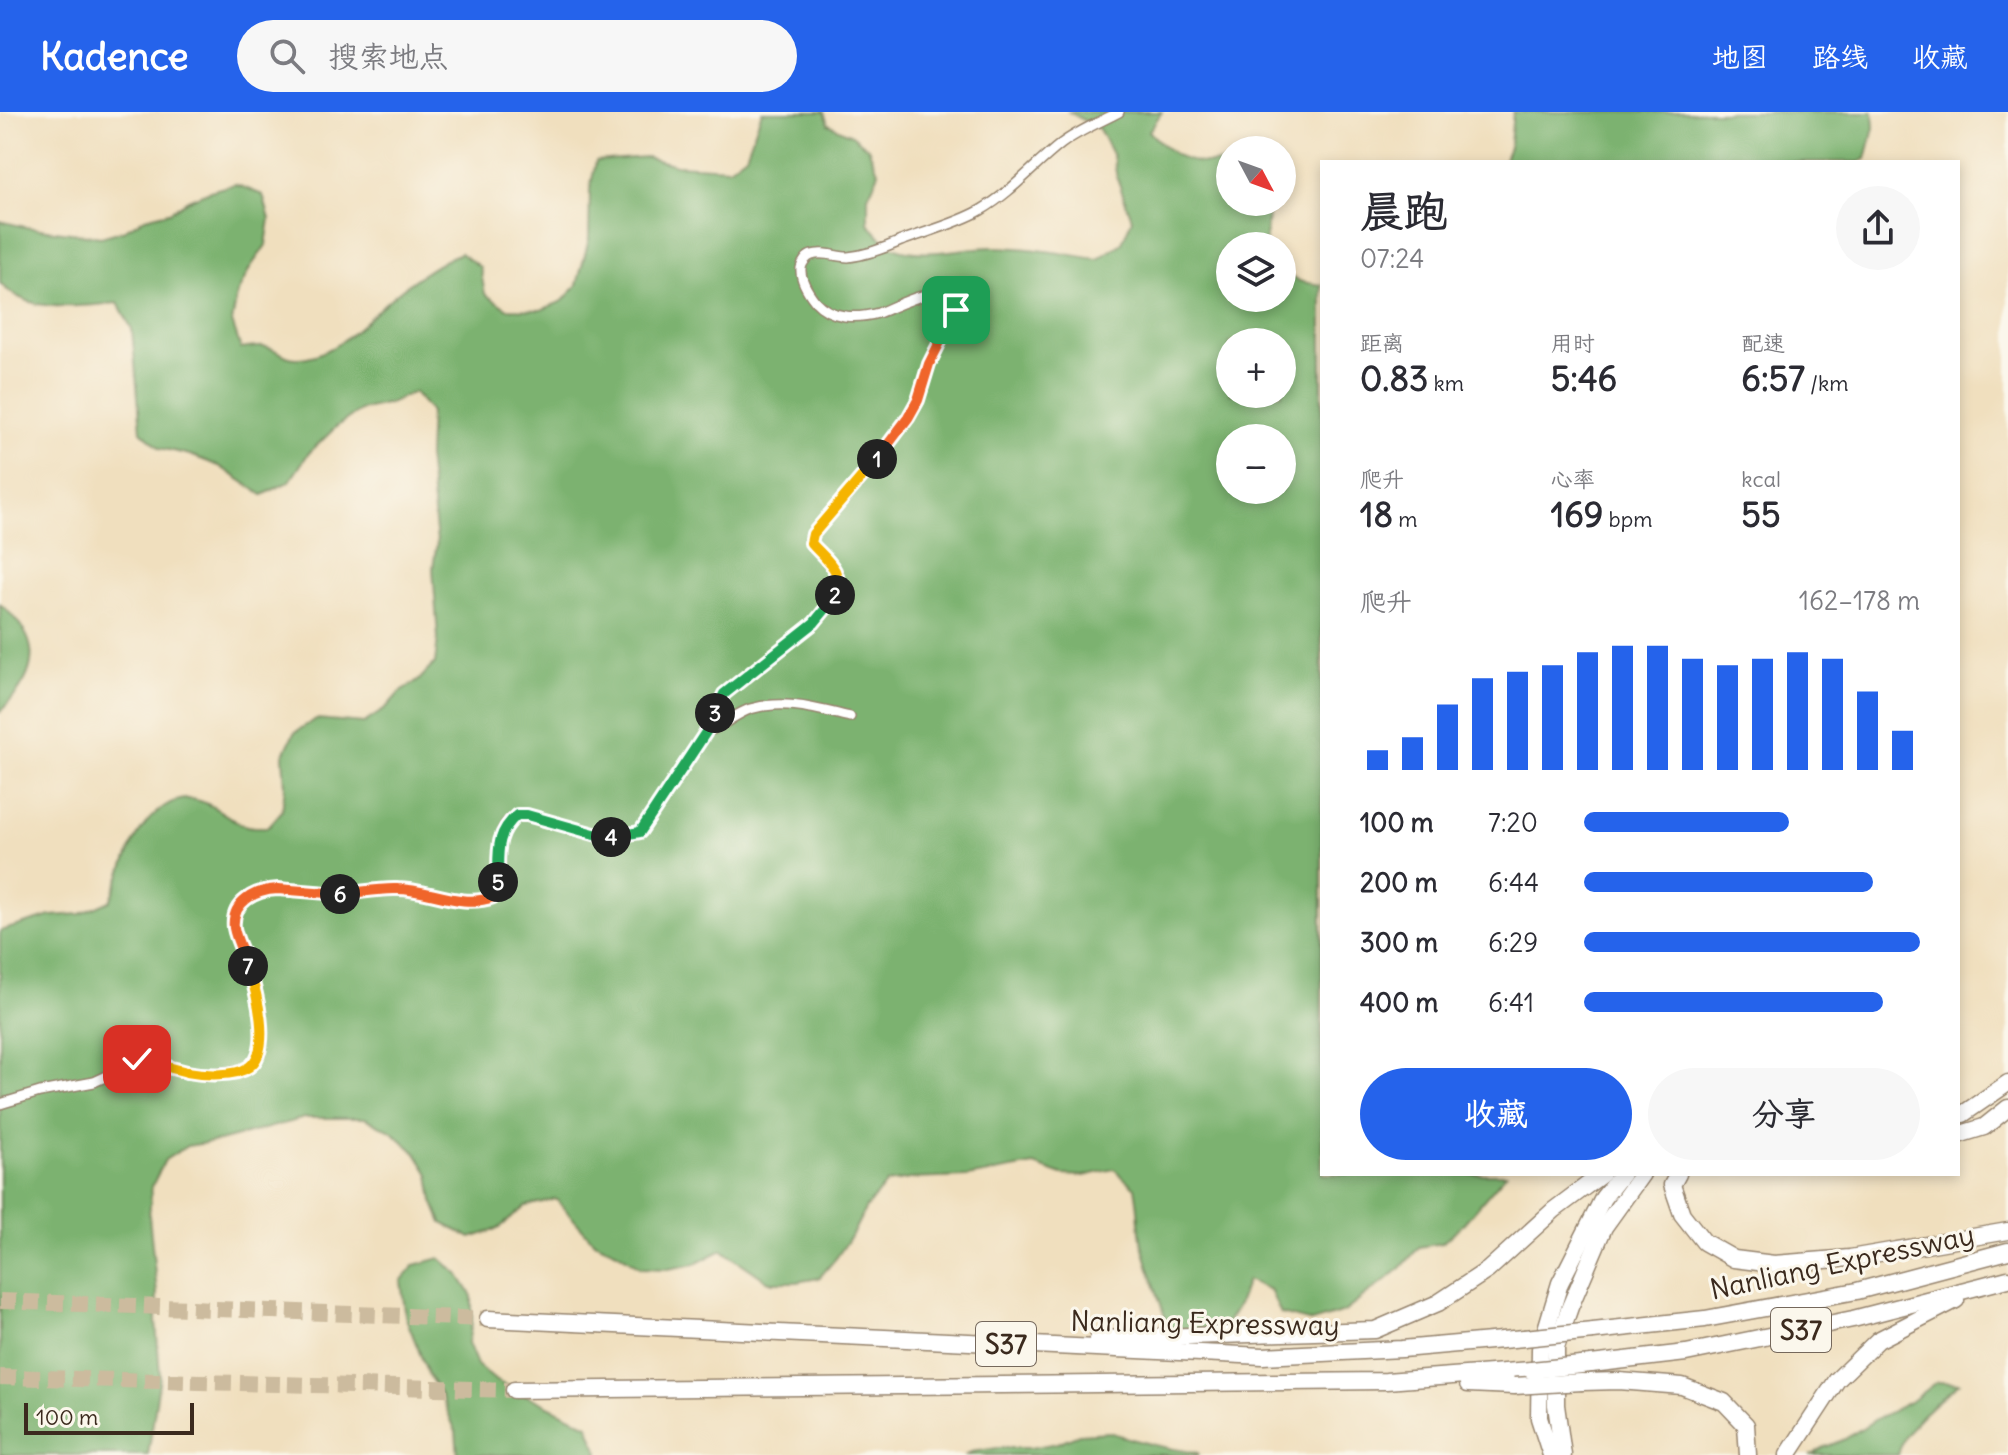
<!DOCTYPE html>
<html lang="zh">
<head>
<meta charset="utf-8">
<style>
  :root { --surface:#fff; --page:#f7f7f7; --text:#2b2b33; --muted:#7c7c81; --accent:#2563eb }
  body { margin:0; font-family:Delius,"LXGW WenKai TC",sans-serif; background:var(--page); color:var(--text); height:100vh; display:flex; flex-direction:column; font-size:30px; white-space:nowrap }
  * { box-sizing:border-box; margin:0 }
  p { font-size:26px; color:var(--muted) }
  .icon { flex:none; width:44px; height:44px; fill:none; stroke:currentColor; stroke-width:2; stroke-linecap:round; stroke-linejoin:round }
  .map { position:relative; flex:1; overflow:hidden }
  .panel { position:absolute; left:1320px; top:48px; width:640px; height:1016px; display:flex; flex-direction:column; background:var(--surface); border-radius:0px; box-shadow:0 4px 12px #0003 }
  .panel>* { flex:none }
  .needle { width:52px; rotate:131deg }
  .tools { position:absolute; left:1216px; top:24px; display:grid; gap:16px }
  .tools a { display:grid; place-items:center; width:80px; height:80px; border-radius:50%; background:var(--surface); box-shadow:0 4px 12px #0003; font-size:40px }
  .scale { position:absolute; left:24px; bottom:20px; width:170px; box-sizing:border-box; padding-left:8px; border:4px solid #3b2a1e; border-top:0; font-size:22px; line-height:28px; white-space:nowrap; color:#3b2a1e; -webkit-text-stroke:6px #fbf7ec; paint-order:stroke }
  .pin { position:absolute; display:grid; place-items:center; width:68px; height:68px; color:#fff; margin:-34px; border-radius:16px; box-shadow:0 4px 12px #0006 }
  .km { position:absolute; width:40px; height:40px; margin:-20px; border-radius:50%; background:#222; color:#fff; font-size:22px; line-height:40px; text-align:center }
  .round { display:grid; place-items:center; flex:none; width:84px; height:84px; border-radius:42px; background:var(--page) }
  .overview { display:flex; align-items:center; justify-content:space-between; height:136px; padding:0 40px }
  h1 { font-size:44px; font-weight:700; line-height:60px }
  .metrics { display:grid; grid-template-columns:repeat(3,1fr); gap:12px; height:136px; padding:8px 40px }
  .metrics div { display:grid; align-content:center }
  .metrics b { font-size:34px; font-weight:700 }
  .metrics small { font-size:22px; font-weight:400 }
  .metrics p { font-size:22px }
  .chart { height:224px; padding:16px 40px }
  .chart p { display:flex; justify-content:space-between }
  .chart svg { width:100%; height:144px; margin-top:8px; stroke:var(--accent); stroke-width:6 }
  .cta { display:flex; gap:16px; margin-top:auto; padding:16px 40px }
  .cta a { flex:1; height:92px; border-radius:48px; background:var(--accent); color:#fff; font-size:32px; font-weight:700; line-height:92px; text-align:center }
  .cta a+a { background:var(--page); color:var(--text) }
  ul { padding:0 40px; list-style:none; font-size:26px }
  li { display:grid; grid-template-columns:128px 96px 1fr; align-items:center; height:60px }
  li i { height:20px; border-radius:10px; background:var(--accent) }
  header { display:flex; align-items:center; gap:48px; box-sizing:border-box; height:112px; padding:0 40px; background:var(--accent); color:#fff }
  header strong { font-size:38px }
  nav { display:flex; gap:44px; margin-inline-start:auto; font-size:28px }
  .search { width:560px; height:72px; background:var(--page); display:flex; align-items:center; gap:20px; box-sizing:border-box; padding:0 28px; border-radius:44px; color:var(--muted); font-size:30px }
  .map>svg:first-child { display:block }
  .forest { fill:#7cb26f; stroke:#5c6e46; stroke-width:2; fill-rule:evenodd }
  .lines { fill:none; stroke-linecap:round; stroke-linejoin:round }
  .highway-tunnel { stroke:#ccbb9e; stroke-width:16; stroke-dasharray:16 8; stroke-linecap:butt }
  .street-casing { stroke:#96846e; stroke-width:12 }
  .highway-casing { stroke:#96846e; stroke-width:19 }
  .street { stroke:#fff; stroke-width:9 }
  .highway { stroke:#fff; stroke-width:16 }
  .highway-bridge-casing { stroke:#96846e; stroke-width:19; stroke-linecap:butt }
  .highway-bridge { stroke:#fff; stroke-width:16 }
  .split-1-casing { stroke:#fff; stroke-width:16 }
  .split-2-casing { stroke:#fff; stroke-width:16 }
  .split-3-casing { stroke:#fff; stroke-width:16 }
  .split-4-casing { stroke:#fff; stroke-width:16 }
  .split-5-casing { stroke:#fff; stroke-width:16 }
  .split-6-casing { stroke:#fff; stroke-width:16 }
  .split-7-casing { stroke:#fff; stroke-width:16 }
  .split-8-casing { stroke:#fff; stroke-width:16 }
  .split-9-casing { stroke:#fff; stroke-width:16 }
  .split-1 { stroke:#f0652b; stroke-width:10 }
  .split-2 { stroke:#f5b400; stroke-width:10 }
  .split-3 { stroke:#22a559; stroke-width:10 }
  .split-4 { stroke:#22a559; stroke-width:10 }
  .split-5 { stroke:#22a559; stroke-width:10 }
  .split-6 { stroke:#f0652b; stroke-width:10 }
  .split-7 { stroke:#f0652b; stroke-width:10 }
  .split-8 { stroke:#f5b400; stroke-width:10 }
  .split-9 { stroke:#f5b400; stroke-width:10 }
  .labels { text-anchor:middle; dominant-baseline:central; stroke-width:6; stroke-linejoin:round; paint-order:stroke }
  .shield { fill:#fbf7ec; stroke:#75685c; stroke-width:2 }
  .shield-label { font-size:26px; font-weight:bold; fill:#3b2a1e }
  .street-label { font-size:28px; fill:#3b2a1e; stroke:#fbf7ec }
</style>
</head>
<body>
<header>
<strong>Kadence</strong>
<div class="search"><svg class="icon" aria-label="search" viewBox="0 0 24 24"><circle cx="10" cy="10" r="6"/><path d="M15 15l6 6"/></svg>搜索地点</div>
<nav><a>地图</a><a>路线</a><a>收藏</a></nav>
</header>
<div class="map">
<svg width="2008" height="1343" viewBox="0 0 2008 1343">
  <rect width="100%" height="100%" fill="#fbf7ec"/>
  <filter id="ink" filterUnits="userSpaceOnUse"><feTurbulence type="fractalNoise" baseFrequency=".0125" numOctaves="2"/><feDisplacementMap in="SourceGraphic" scale="16" xChannelSelector="R" yChannelSelector="G"/><feConvolveMatrix kernelMatrix="1 2 1 2 8 2 1 2 1" color-interpolation-filters="sRGB"/></filter>
  <filter id="wash" filterUnits="userSpaceOnUse"><feTurbulence type="fractalNoise" baseFrequency=".006" numOctaves="4" result="noise"/><feDisplacementMap in="SourceGraphic" scale="32" xChannelSelector="R" yChannelSelector="G"/><feGaussianBlur stdDeviation="1.8" result="paint"/><feColorMatrix in="noise" values="0 0 0 0 0 0 0 0 0 0 0 0 0 0 0 0 0 1.4 0 .05"/><feComposite in="paint" operator="in"/></filter>
  <g filter="url(#wash)">
    <rect width="100%" height="100%" fill="#f0dfbe"/>
    <g class="forest">
      <path d="M762 0H824L828 12 852 23 868 36 879 61 868 84V111C880 125 888 136 907 139 935 144 965 135 993 135 1029 135 1063 142 1098 147L1122 131 1132 107 1117 66 1113 44 1099 17 1069 0H1162L1149 19C1174 47 1192 56 1230 49V90H1269L1265 134H1230V186H1282V162L1302 170 1322 173V1062H1506L1463 1112 1442 1131 1419 1135 1401 1156 1344 1200 1312 1210 1281 1202 1270 1178 1247 1168 1238 1193 1225 1214 1196 1231 1170 1223C1162 1192 1150 1163 1142 1132 1138 1114 1139 1094 1135 1076L1114 1057 1084 1064 1062 1063 1034 1053 967 1065 910 1067 887 1071 866 1095 853 1121 837 1145 819 1166 796 1170H769L722 1138 695 1152 668 1157 641 1156 617 1140 594 1130 556 1087 526 1094 498 1117 471 1126 442 1111 433 1089 429 1062 415 1040 391 1019 365 1006H305L219 1029 187 1034 165 1048 152 1074 149 1104 157 1181 156 1209 160 1264 148 1343H0V819L51 804 81 802 110 789C126 755 131 716 165 694 176 687 187 685 200 689 216 694 229 707 244 713 251 716 261 715 268 715L282 699 285 674 283 644 294 621 316 607 364 611 385 597 399 581 418 569 435 551 438 526 433 456 437 430 428 344 430 299 414 280 390 291 360 298 336 315 308 342 290 369 263 383 219 354 190 343 160 336 141 319 132 217 118 191C79 194 29 203 0 171V109L25 115 101 125 125 118 145 106 169 100 188 88 210 79 235 72 263 83 270 107 266 133 250 156 237 182 232 210 241 237C248 236 259 234 266 235 284 239 283 249 307 245 344 238 369 203 397 181 417 165 437 151 460 141L480 155 485 182 508 197 541 198 563 189 577 173 589 127 590 77 596 49 646 45 676 53 729 56 746 43ZM1230 230H1282V282H1230ZM1230 326H1282V378H1230Z"/>
      <polygon points="1513,0 1873,0 1874,16 1866,47 1859,50 1503,50 1510,32"/>
      <path d="M0 492C28 516 43 541 21 575 16 584 7 592 0 600Z"/>
      <polygon points="440,1146 458,1162 472,1184 472,1211 468,1231 477,1253 496,1269 588,1313 598,1340 597,1343 458,1343 456,1320 441,1283 428,1262 406,1206 401,1169 415,1153"/>
      <path d="M1936 1270 1959 1271C1936 1291 1905 1312 1898 1343H1812L1823 1336 1845 1327 1876 1307 1910 1290Z"/>
      <path d="M1109 1320C1138 1330 1168 1337 1198 1341L1199 1343H966L971 1340 998 1336H1030L1057 1331 1079 1322Z"/>
    </g>
  </g>
  <g filter="url(#ink)">
    <g class="lines">
      <g class="highway-tunnel">
        <polyline points="0,1189 488,1207"/>
        <polyline points="0,1265 514,1278"/>
      </g>
      <defs>
        <g id="street">
          <path d="M706 620C722 615 735 602 750 597 785 587 816 597 850 605"/>
          <path d="M0 992 40 980 94 970 107 964 127 948 137 947 182 960 206 963 240 959 250 954 260 942 261 900 255 874 234 815 238 794 249 784 268 777H278C300 779 323 783 346 782 369 781 391 775 413 779 428 782 482 795 492 785 511 769 481 703 527 703L594 722 614 725 640 720 706 620 724 582 814 511 832 489 839 473 837 460 811 431 813 422 871 356 908 306 918 288 929 252 956 198C954 161 894 196 878 201 857 207 831 207 815 189 808 180 800 168 801 156 802 151 807 144 812 143 823 139 837 145 848 145 866 143 885 136 901 129 925 120 959 111 981 98 1012 80 1033 54 1061 32 1078 19 1100 10 1119 0"/>
        </g>
        <g id="highway">
          <polyline points="1958,1003 1963,1002 2008,971"/>
          <polyline points="1958,1023 1984,1015 2008,996"/>
          <polyline points="1678,1062 1672,1073 1682,1102 1704,1130 1734,1147 1774,1152 1850,1146 2008,1119"/>
          <polyline points="488,1207 1263,1244 1402,1237 1524,1226"/>
          <polyline points="1593,1219 1705,1207 1857,1179 2008,1139"/>
          <polyline points="1098,1227 1375,1218 1438,1191 1488,1158 1554,1098 1602,1062"/>
          <polyline points="1591,1252 1686,1241 1853,1207 2008,1167"/>
          <polyline points="1582,1270 1619,1269 1682,1274 1724,1290 1746,1313 1748,1343"/>
          <polyline points="1468,1272 1514,1274"/>
          <polyline points="514,1278 1386,1269 1531,1258"/>
          <polyline points="1551,1343 1539,1306 1540,1237 1560,1171 1603,1086 1622,1062"/>
          <polyline points="1563,1343 1556,1293 1556,1235 1570,1195 1604,1115 1642,1062"/>
          <polyline points="1788,1343 1837,1268 1878,1228 1956,1188"/>
        </g>
      </defs>
      <use href="#street" class="street-casing"/>
      <use href="#highway" class="highway-casing"/>
      <use href="#street" class="street"/>
      <use href="#highway" class="highway"/>
      <defs>
        <g id="highway-bridge">
          <polyline points="1524,1226 1593,1219"/>
          <polyline points="1531,1258 1591,1252"/>
          <polyline points="1514,1274 1582,1270"/>
        </g>
      </defs>
      <use href="#highway-bridge" class="highway-bridge-casing"/>
      <use href="#highway-bridge" class="highway-bridge"/>
    </g>
  </g>
  <g class="lines" filter="url(#ink)">
    <defs>
      <polyline id="split-1" points="877,347 908,306 918,288 929,252 956,198"/>
      <path id="split-2" d="M835 483C845 459 826 448 811 431L813 422 877 347"/>
      <polyline id="split-3" points="715,601 724,582 814,511 832,489 835,483"/>
      <polyline id="split-4" points="611,725 640,720 706,620 715,601"/>
      <path id="split-5" d="M498 770C499 742 494 723 517 703H527L594 722 611 725"/>
      <path id="split-6" d="M340 782C359 781 379 776 398 777 429 777 462 797 493 785L498 770"/>
      <path id="split-7" d="M248 854C244 842 236 828 234 816 231 790 255 778 278 777L340 782"/>
      <path id="split-8" d="M187 960C203 963 235 965 249 955 273 938 256 878 248 854"/>
      <polyline id="split-9" points="137,947 187,960"/>
    </defs>
    <use href="#split-1" class="split-1-casing"/>
    <use href="#split-2" class="split-2-casing"/>
    <use href="#split-3" class="split-3-casing"/>
    <use href="#split-4" class="split-4-casing"/>
    <use href="#split-5" class="split-5-casing"/>
    <use href="#split-6" class="split-6-casing"/>
    <use href="#split-7" class="split-7-casing"/>
    <use href="#split-8" class="split-8-casing"/>
    <use href="#split-9" class="split-9-casing"/>
    <use href="#split-1" class="split-1"/>
    <use href="#split-2" class="split-2"/>
    <use href="#split-3" class="split-3"/>
    <use href="#split-4" class="split-4"/>
    <use href="#split-5" class="split-5"/>
    <use href="#split-6" class="split-6"/>
    <use href="#split-7" class="split-7"/>
    <use href="#split-8" class="split-8"/>
    <use href="#split-9" class="split-9"/>
  </g>
  <g class="labels">
    <g class="shield">
      <rect x="1771" y="1196" width="60" height="44" rx="6"/>
      <rect x="976" y="1210" width="60" height="44" rx="6"/>
    </g>
    <g class="shield-label">
      <text x="1801" y="1218">S37</text>
      <text x="1006" y="1232">S37</text>
    </g>
    <g class="street-label">
      <text transform="translate(1842 1150) rotate(-12)">Nanliang Expressway</text>
      <text transform="translate(1205 1211) rotate(1)">Nanliang Expressway</text>
    </g>
  </g>
</svg>
<div class="tools">
<a><svg class="needle" viewBox="-14 -14 28 28"><path d="M0-13l5 13h-10z" fill="#e53935"/><path d="M0 13l5-13h-10z" fill="#7c7c81"/></svg></a>
<a><svg class="icon" aria-label="layers" viewBox="0 0 24 24"><path d="M12 4l9 5-9 5-9-5zM3 14l9 5 9-5"/></svg></a>
<a>+</a>
<a>−</a>
</div>
<div class="scale">100 m</div>
<div class="pin" style="left:956px;top:198px;background:#1e9e55"><svg class="icon" aria-label="arrive" viewBox="0 0 24 24"><path d="M6 21V4h12l-3 4 3 4H6"/></svg></div>
<div class="pin" style="left:137px;top:947px;background:#d93025"><svg class="icon" aria-label="check" viewBox="0 0 24 24"><path d="M5 12l5 5 9-10"/></svg></div>
<b class="km" style="left:877px;top:347px">1</b>
<b class="km" style="left:835px;top:483px">2</b>
<b class="km" style="left:715px;top:601px">3</b>
<b class="km" style="left:611px;top:725px">4</b>
<b class="km" style="left:498px;top:770px">5</b>
<b class="km" style="left:340px;top:782px">6</b>
<b class="km" style="left:248px;top:854px">7</b>
<section class="panel">
<div class="overview"><div><h1>晨跑</h1><p>07:24</p></div><a class="round"><svg class="icon" aria-label="share" viewBox="0 0 24 24"><path d="M12 15V3M7 8l5-5 5 5M5 13v7h14v-7"/></svg></a></div>
<div class="metrics">
<div><p>距离</p><b>0.83<small> km</small></b></div>
<div><p>用时</p><b>5:46</b></div>
<div><p>配速</p><b>6:57<small> /km</small></b></div>
</div>
<div class="metrics">
<div><p>爬升</p><b>18<small> m</small></b></div>
<div><p>心率</p><b>169<small> bpm</small></b></div>
<div><p>kcal</p><b>55</b></div>
</div>
<div class="chart"><p><span>爬升</span>162–178 m</p>
<svg viewBox="0 0 160 44" preserveAspectRatio="none"><path d="M5 44V38M15 44V34M25 44V24M35 44V16M45 44V14M55 44V12M65 44V8M75 44V6M85 44V6M95 44V10M105 44V12M115 44V10M125 44V8M135 44V10M145 44V20M155 44V32"/></svg>
</div>
<ul>
<li><b>100 m</b>7:20<i style="width:61%"></i></li>
<li><b>200 m</b>6:44<i style="width:86%"></i></li>
<li><b>300 m</b>6:29<i style="width:100%"></i></li>
<li><b>400 m</b>6:41<i style="width:89%"></i></li>
</ul>
<div class="cta"><a>收藏</a><a>分享</a></div>
</section>
</div>
</body>
</html>
